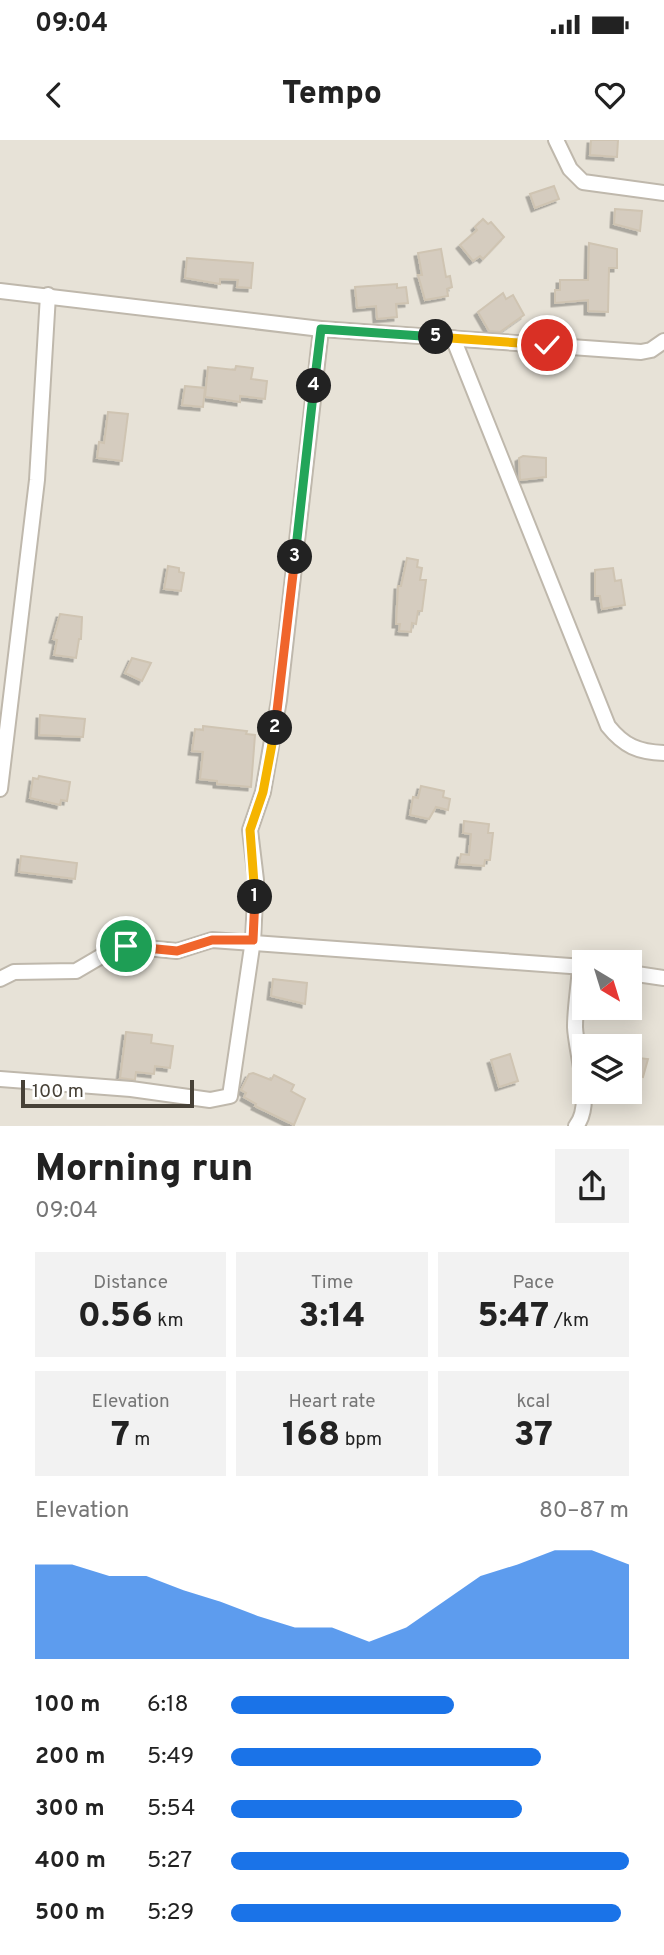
<!DOCTYPE html>
<html lang="en">
<head>
<meta charset="utf-8">
<style>
  :root { --surface:#fff; --page:#f2f2f2; --text:#222; --muted:#767676; --accent:#1a73e8 }
  body { margin:0; font-family:Overpass,sans-serif; background:var(--page); color:var(--text); height:100vh; display:flex; flex-direction:column; font-size:26px; white-space:nowrap }
  * { box-sizing:border-box; margin:0 }
  p { font-size:23px; color:var(--muted) }
  .icon { flex:none; width:38px; height:38px; fill:none; stroke:currentColor; stroke-width:2; stroke-linecap:round; stroke-linejoin:round }
  .map { position:relative; height:986px; overflow:hidden }
  .side { display:flex; flex-direction:column; background:var(--surface); flex:1 }
  .side>* { flex:none }
  .needle { width:46px; rotate:142deg }
  .controls { position:absolute; left:572px; top:810px; display:grid; gap:14px }
  .controls a { display:grid; place-items:center; width:70px; height:70px; border-radius:0px; background:var(--surface); box-shadow:0 4px 18px #0003; font-size:35px }
  .scale { position:absolute; left:21px; bottom:18px; width:173px; box-sizing:border-box; padding-left:7px; border:4px solid #474137; border-top:0; font-size:19px; line-height:24px; white-space:nowrap; color:#474137; -webkit-text-stroke:5px #fff; paint-order:stroke }
  .pin { position:absolute; display:grid; place-items:center; width:60px; height:60px; color:#fff; margin:-30px; border:4px solid #fff; border-radius:50%; box-shadow:0 2px 7px #0007 }
  .km { position:absolute; width:35px; height:35px; margin:-18px; border-radius:50%; background:#222; color:#fff; font-size:19px; line-height:35px; text-align:center }
  .round { display:grid; place-items:center; flex:none; width:74px; height:74px; border-radius:0px; background:var(--page) }
  .headline { display:flex; align-items:center; justify-content:space-between; height:119px; padding:0 35px }
  h1 { font-size:38px; font-weight:800; line-height:52px }
  .metrics { display:grid; grid-template-columns:repeat(3,1fr); gap:10px; height:119px; padding:7px 35px }
  .metrics div { display:grid; align-content:center; border-radius:0px; background:var(--page); text-align:center }
  .metrics b { font-size:35px; font-weight:800 }
  .metrics small { font-size:19px; font-weight:400 }
  .metrics p { font-size:19px }
  .chart { height:196px; padding:14px 35px }
  .chart p { display:flex; justify-content:space-between }
  .chart svg { width:100%; height:126px; margin-top:7px; fill:var(--accent); opacity:.7 }
  ul { padding:0 35px; list-style:none; font-size:23px }
  li { display:grid; grid-template-columns:112px 84px 1fr; align-items:center; height:52px }
  li i { height:18px; border-radius:9px; background:var(--accent) }
  .status { display:flex; justify-content:space-between; align-items:center; height:49px; padding:0 35px; background:var(--surface); direction:ltr }
  .status svg { height:19px; fill:currentColor }
  header { display:flex; justify-content:space-between; align-items:center; height:91px; padding:0 35px; background:var(--surface); font-size:32px; font-weight:800 }
  .map>svg:first-child { display:block }
  .residential { fill:#e7e2d7; fill-rule:evenodd }
  .building { fill:#d5ccbf; stroke:#cfc4b2; stroke-width:2; filter:url(#shadow) }
  .lines { fill:none; stroke-linecap:round; stroke-linejoin:round }
  .street-casing { stroke:#bfb8ac; stroke-width:18 }
  .street { stroke:#fff; stroke-width:14 }
  .split-1-casing { stroke:#fff; stroke-width:14 }
  .split-2-casing { stroke:#fff; stroke-width:14 }
  .split-3-casing { stroke:#fff; stroke-width:14 }
  .split-4-casing { stroke:#fff; stroke-width:14 }
  .split-5-casing { stroke:#fff; stroke-width:14 }
  .split-6-casing { stroke:#fff; stroke-width:14 }
  .split-1 { stroke:#f0652b; stroke-width:9 }
  .split-2 { stroke:#f5b400; stroke-width:9 }
  .split-3 { stroke:#f0652b; stroke-width:9 }
  .split-4 { stroke:#22a559; stroke-width:9 }
  .split-5 { stroke:#22a559; stroke-width:9 }
  .split-6 { stroke:#f5b400; stroke-width:9 }
</style>
</head>
<body>
<div class="status"><b>09:04</b><svg viewBox="0 0 49 12"><path d="M0 12V9h3v3zM5 12V6h3v6zM10 12V3h3v9zM15 12V0h3v12zM26 1h20v11H26zM47 4h2v5h-2z"/></svg></div>
<header><svg class="icon" aria-label="back" viewBox="0 0 24 24"><path d="M15 5l-7 7 7 7"/></svg>Tempo<svg class="icon" aria-label="heart" viewBox="0 0 24 24"><path d="M12 20l-8-8c-3-5 5-10 8-4 3-6 11-1 8 4z"/></svg></header>
<div class="map">
<svg width="664" height="986" viewBox="0 0 664 986">
  <defs>
    <filter id="shadow"><feDropShadow dx="-3.5" dy="3.5" stdDeviation="0" flood-color="#0004"/></filter>
  </defs>
  <rect width="100%" height="100%" fill="#f4f0e9"/>
  <path class="residential" d="M0 0H664V985L0 986ZM584 822H630V868H584ZM584 906H630V952H584Z"/>
  <g class="building">
    <polygon points="591,0 618,0 617,17 590,15"/>
    <polygon points="554,46 559,59 535,68 530,54"/>
    <polygon points="615,69 642,71 640,91 614,84"/>
    <polygon points="483,79 488,84 491,82 504,97 483,119 480,116 473,121 460,105 477,90 475,87"/>
    <polygon points="589,103 617,109 617,128 609,128 608,172 588,171 588,160 555,163 555,150 560,150 560,140 588,140"/>
    <polygon points="441,109 446,137 450,136 452,147 447,149 448,156 425,160 418,135 422,135 418,113"/>
    <polygon points="187,118 253,123 251,148 237,147 238,140 220,139 220,144 185,138"/>
    <polygon points="397,144 397,148 406,147 408,163 396,164 397,177 377,179 376,166 357,168 355,147"/>
    <polygon points="503,153 506,159 513,155 524,175 500,192 489,191 478,172"/>
    <polygon points="236,226 253,228 251,239 267,241 265,259 240,256 240,262 205,257 208,227 235,230"/>
    <polygon points="185,246 205,248 203,267 182,265"/>
    <polygon points="108,272 128,274 122,321 97,318 99,302 104,303"/>
    <polygon points="523,316 546,318 546,337 520,340 519,318"/>
    <polygon points="407,418 418,420 417,427 422,428 420,440 426,440 422,471 418,471 416,484 412,483 411,492 399,491 400,484 396,484 398,446 401,446"/>
    <polygon points="168,426 179,428 179,432 184,433 181,451 164,449"/>
    <polygon points="613,428 615,441 621,440 625,465 602,469 600,456 595,456 595,430"/>
    <polygon points="60,474 82,477 81,499 79,499 76,518 54,515 57,500 53,499"/>
    <polygon points="132,518 151,523 142,541 125,533"/>
    <polygon points="40,575 85,579 83,597 39,595"/>
    <polygon points="203,586 247,591 246,594 255,595 251,647 217,644 217,641 200,639 203,612 192,611 195,589 203,590"/>
    <polygon points="39,636 70,642 67,661 61,660 60,665 30,658 33,638 38,639"/>
    <polygon points="421,646 444,651 443,657 450,659 448,670 436,667 429,679 410,675 413,657 418,658"/>
    <polygon points="464,681 489,684 488,693 493,693 490,720 485,720 484,726 459,724 461,714 469,715 471,694 463,693"/>
    <polygon points="21,716 77,723 75,739 19,732"/>
    <polygon points="273,839 307,843 305,864 271,856"/>
    <polygon points="126,892 152,895 151,903 173,906 170,928 155,926 154,934 136,932 135,940 120,938"/>
    <polygon points="510,914 518,941 499,947 491,920"/>
    <polygon points="630,917 648,919 643,937 630,933"/>
    <polygon points="253,933 271,940 274,935 294,945 291,951 305,959 294,985 255,966 256,964 244,957 246,953 241,950 249,934"/>
  </g>
  <g class="lines">
    <defs>
      <g id="street">
        <polyline points="556,0 570,29 583,42 664,53"/>
        <polyline points="0,151 321,189 641,212 651,210 664,201"/>
        <path d="M453 198 608 586C624 606 638 612 664 613"/>
        <polyline points="0,649 37,340 48,155"/>
        <polyline points="630,833 664,838"/>
        <polyline points="0,839 14,832 76,831 105,814 126,806 177,811 212,800 584,827"/>
        <polyline points="0,939 131,949 210,960 230,956 253,800 256,740 250,690 263,652 279,560 321,189"/>
        <path d="M576 986C594 965 576 913 575 887 575 867 579 846 580 826"/>
      </g>
    </defs>
    <use href="#street" class="street-casing"/>
    <use href="#street" class="street"/>
  </g>
  <g class="lines">
    <defs>
      <polyline id="split-1" points="126,806 177,811 212,800 253,800 255,757"/>
      <polyline id="split-2" points="255,757 250,690 263,652 275,588"/>
      <polyline id="split-3" points="275,588 295,417"/>
      <polyline id="split-4" points="295,417 314,246"/>
      <polyline id="split-5" points="314,246 321,189 436,197"/>
      <polyline id="split-6" points="436,197 547,205"/>
    </defs>
    <use href="#split-1" class="split-1-casing"/>
    <use href="#split-2" class="split-2-casing"/>
    <use href="#split-3" class="split-3-casing"/>
    <use href="#split-4" class="split-4-casing"/>
    <use href="#split-5" class="split-5-casing"/>
    <use href="#split-6" class="split-6-casing"/>
    <use href="#split-1" class="split-1"/>
    <use href="#split-2" class="split-2"/>
    <use href="#split-3" class="split-3"/>
    <use href="#split-4" class="split-4"/>
    <use href="#split-5" class="split-5"/>
    <use href="#split-6" class="split-6"/>
  </g>
</svg>
<div class="controls">
<a><svg class="needle" viewBox="-14 -14 28 28"><path d="M0-13l5 13h-10z" fill="#e53935"/><path d="M0 13l5-13h-10z" fill="#767676"/></svg></a>
<a><svg class="icon" aria-label="layers" viewBox="0 0 24 24"><path d="M12 4l9 5-9 5-9-5zM3 14l9 5 9-5"/></svg></a>
</div>
<div class="scale">100 m</div>
<div class="pin" style="left:126px;top:806px;background:#1e9e55"><svg class="icon" aria-label="arrive" viewBox="0 0 24 24"><path d="M6 21V4h12l-3 4 3 4H6"/></svg></div>
<div class="pin" style="left:547px;top:205px;background:#d93025"><svg class="icon" aria-label="check" viewBox="0 0 24 24"><path d="M5 12l5 5 9-10"/></svg></div>
<b class="km" style="left:255px;top:757px">1</b>
<b class="km" style="left:275px;top:588px">2</b>
<b class="km" style="left:295px;top:417px">3</b>
<b class="km" style="left:314px;top:246px">4</b>
<b class="km" style="left:436px;top:197px">5</b>
</div>
<section class="side">
<div class="headline"><div><h1>Morning run</h1><p>09:04</p></div><a class="round"><svg class="icon" aria-label="share" viewBox="0 0 24 24"><path d="M12 15V3M7 8l5-5 5 5M5 13v7h14v-7"/></svg></a></div>
<div class="metrics">
<div><p>Distance</p><b>0.56<small> km</small></b></div>
<div><p>Time</p><b>3:14</b></div>
<div><p>Pace</p><b>5:47<small> /km</small></b></div>
</div>
<div class="metrics">
<div><p>Elevation</p><b>7<small> m</small></b></div>
<div><p>Heart rate</p><b>168<small> bpm</small></b></div>
<div><p>kcal</p><b>37</b></div>
</div>
<div class="chart"><p><span>Elevation</span>80–87 m</p>
<svg viewBox="0 0 160 44" preserveAspectRatio="none"><path d="M0 44V11L10 11L20 15L30 15L40 20L50 24L60 29L70 33L80 33L90 38L100 33L110 24L120 15L130 11L140 6L150 6L160 11V44z"/></svg>
</div>
<ul>
<li><b>100 m</b>6:18<i style="width:56%"></i></li>
<li><b>200 m</b>5:49<i style="width:78%"></i></li>
<li><b>300 m</b>5:54<i style="width:73%"></i></li>
<li><b>400 m</b>5:27<i style="width:100%"></i></li>
<li><b>500 m</b>5:29<i style="width:98%"></i></li>
</ul>
</section>
</body>
</html>
